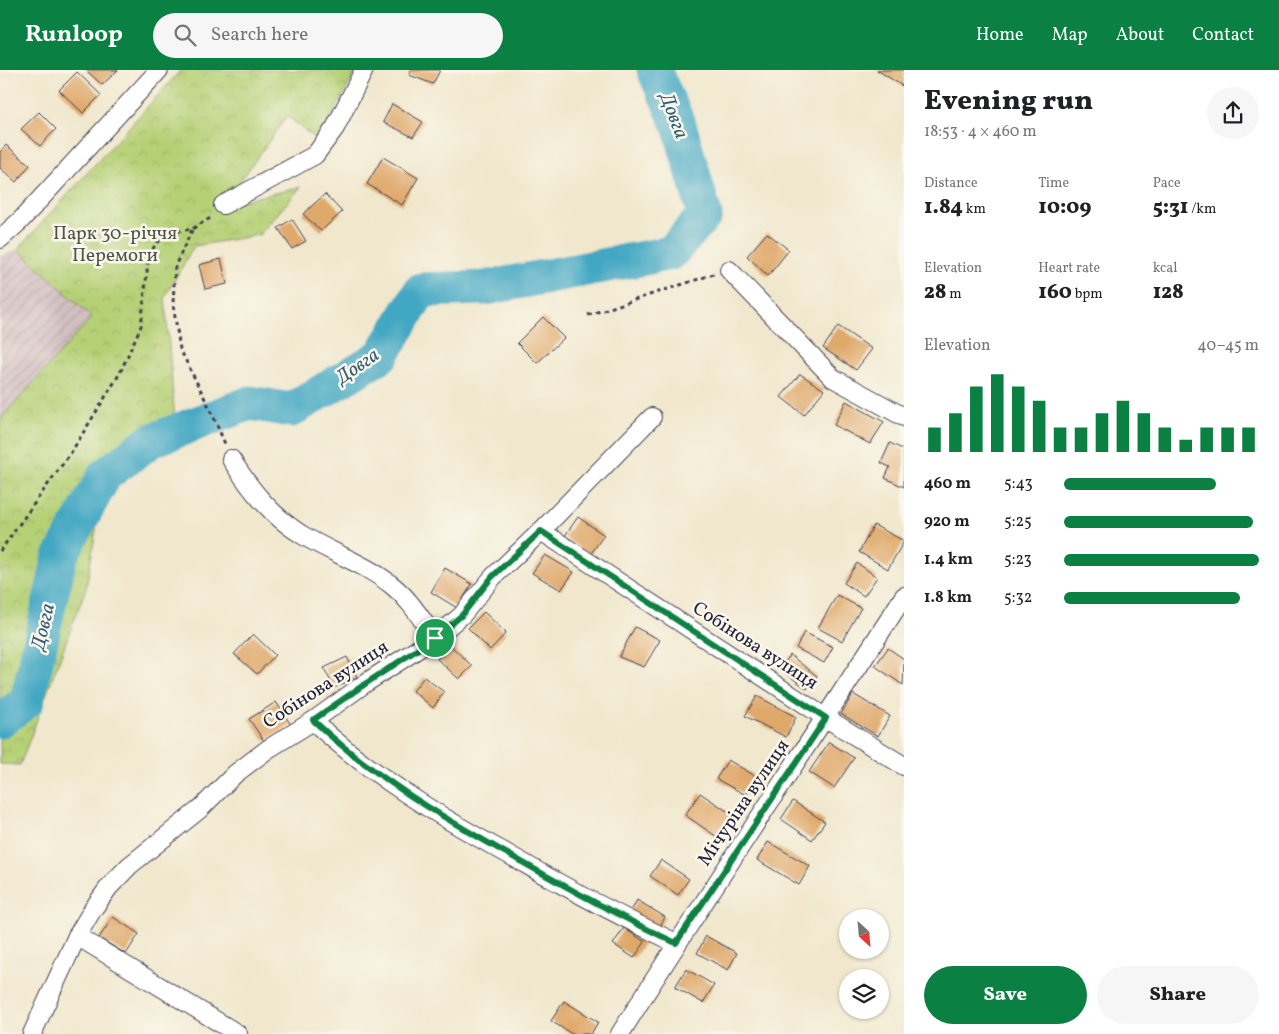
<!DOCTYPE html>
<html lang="en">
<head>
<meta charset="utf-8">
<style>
  :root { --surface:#fff; --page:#f6f6f6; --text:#202124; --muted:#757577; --accent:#0b8043 }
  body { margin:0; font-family:Vollkorn,serif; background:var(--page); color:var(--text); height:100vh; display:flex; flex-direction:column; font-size:19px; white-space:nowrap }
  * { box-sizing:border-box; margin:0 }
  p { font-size:16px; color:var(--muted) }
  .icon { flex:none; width:28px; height:28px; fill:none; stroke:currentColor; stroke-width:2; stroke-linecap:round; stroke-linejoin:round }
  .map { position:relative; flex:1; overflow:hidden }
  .drawer { display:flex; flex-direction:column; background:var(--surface); width:375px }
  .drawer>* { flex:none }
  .needle { width:32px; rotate:154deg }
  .controls { position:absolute; left:839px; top:839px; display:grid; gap:10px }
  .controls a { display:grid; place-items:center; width:50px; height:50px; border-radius:50%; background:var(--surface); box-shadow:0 1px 4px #0004; font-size:25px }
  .pin { position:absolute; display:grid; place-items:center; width:42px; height:42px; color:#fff; margin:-21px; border:2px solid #fff; border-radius:50%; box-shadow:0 1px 5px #0007 }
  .round { display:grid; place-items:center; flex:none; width:52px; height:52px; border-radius:26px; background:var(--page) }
  .summary { display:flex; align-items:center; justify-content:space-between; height:85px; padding:0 20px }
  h1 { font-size:28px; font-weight:800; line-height:38px }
  .metrics { display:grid; grid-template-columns:repeat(3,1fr); gap:8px; height:85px; padding:5px 20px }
  .metrics div { display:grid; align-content:center }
  .metrics b { font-size:21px; font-weight:800 }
  .metrics small { font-size:14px; font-weight:400 }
  .metrics p { font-size:14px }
  .chart { height:140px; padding:10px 20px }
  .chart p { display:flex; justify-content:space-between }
  .chart svg { width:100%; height:90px; margin-top:5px; stroke:var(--accent); stroke-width:6 }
  .primary-button { display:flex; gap:10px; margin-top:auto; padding:10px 20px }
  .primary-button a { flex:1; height:58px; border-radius:30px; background:var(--accent); color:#fff; font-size:20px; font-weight:800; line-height:58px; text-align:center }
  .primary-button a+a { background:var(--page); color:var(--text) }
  ul { padding:0 20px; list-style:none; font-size:16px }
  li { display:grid; grid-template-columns:80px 60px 1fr; align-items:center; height:38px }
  li i { height:12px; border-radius:6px; background:var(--accent) }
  header { display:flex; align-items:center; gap:30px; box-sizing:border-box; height:70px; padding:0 25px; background:var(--accent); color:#fff }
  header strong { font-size:24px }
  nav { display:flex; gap:28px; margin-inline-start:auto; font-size:18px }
  .search { width:350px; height:45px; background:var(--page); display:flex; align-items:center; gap:12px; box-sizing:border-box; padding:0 18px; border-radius:28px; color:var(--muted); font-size:19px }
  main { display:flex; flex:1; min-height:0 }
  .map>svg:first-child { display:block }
  .industrial { fill:url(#industrial-furrows) }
  .park { fill:url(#park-crowns); stroke:#6c7958 }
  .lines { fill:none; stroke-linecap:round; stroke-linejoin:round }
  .river { stroke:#43a7c3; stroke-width:35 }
  .building { fill:#e0a96c }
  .minor-casing { stroke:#414051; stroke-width:20 }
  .path { stroke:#414051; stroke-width:3; stroke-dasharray:4 4; stroke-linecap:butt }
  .minor { stroke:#fff; stroke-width:18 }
  .route-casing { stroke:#fff; stroke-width:10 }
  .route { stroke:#0b8043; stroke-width:6 }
  .labels { text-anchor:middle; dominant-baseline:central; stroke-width:5; stroke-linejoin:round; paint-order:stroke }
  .park-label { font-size:19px; fill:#4e564c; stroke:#fbf7ec }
  .street-label { font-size:19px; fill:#22223b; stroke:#fbf7ec }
  .water-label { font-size:20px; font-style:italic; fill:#315e78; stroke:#fbf7ec }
</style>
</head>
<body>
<header>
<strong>Runloop</strong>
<div class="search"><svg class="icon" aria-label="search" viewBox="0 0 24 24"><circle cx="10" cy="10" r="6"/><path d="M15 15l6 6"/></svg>Search here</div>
<nav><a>Home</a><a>Map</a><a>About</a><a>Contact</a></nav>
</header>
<main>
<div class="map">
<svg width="904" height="964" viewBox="0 0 904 964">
  <defs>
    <pattern id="industrial-furrows" width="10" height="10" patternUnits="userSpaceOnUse" patternTransform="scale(1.25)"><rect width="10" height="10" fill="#d2bfc1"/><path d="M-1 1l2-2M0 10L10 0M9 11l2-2" fill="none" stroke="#b4a4a7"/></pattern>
    <pattern id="park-crowns" width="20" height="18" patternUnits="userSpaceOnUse" patternTransform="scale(1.25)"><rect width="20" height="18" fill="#b5d075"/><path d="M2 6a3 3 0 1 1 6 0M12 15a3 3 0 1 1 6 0" fill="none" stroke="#9bb266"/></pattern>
  </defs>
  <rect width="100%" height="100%" fill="#fbf7ec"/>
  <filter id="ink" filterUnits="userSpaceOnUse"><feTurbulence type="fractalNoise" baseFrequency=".02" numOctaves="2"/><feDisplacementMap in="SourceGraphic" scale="10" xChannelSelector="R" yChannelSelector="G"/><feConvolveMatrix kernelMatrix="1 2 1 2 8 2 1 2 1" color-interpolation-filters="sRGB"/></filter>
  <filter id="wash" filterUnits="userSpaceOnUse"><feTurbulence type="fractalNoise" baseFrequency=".0096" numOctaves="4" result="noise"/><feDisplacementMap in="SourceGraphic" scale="20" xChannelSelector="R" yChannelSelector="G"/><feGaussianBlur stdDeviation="1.12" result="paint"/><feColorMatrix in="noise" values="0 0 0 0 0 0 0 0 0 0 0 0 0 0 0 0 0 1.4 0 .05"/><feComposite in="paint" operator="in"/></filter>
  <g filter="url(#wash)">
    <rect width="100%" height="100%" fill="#f0e7cc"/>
    <polygon class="industrial" points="18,179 92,246 4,345 0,352 0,187"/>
    <polygon class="park" points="181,0 357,0 318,71 287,46 223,135 301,117 259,165 194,176 165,227 176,362 101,431 86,518 20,695 0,694 0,352 4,345 92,247 18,179"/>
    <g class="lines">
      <polyline class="river" points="0,651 27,631 60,487 105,405 150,371 250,333 291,340 381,286 421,220 485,218 671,183 705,145 679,55 654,0"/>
    </g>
    <g id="blocks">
      <g class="building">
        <polygon points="86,0 118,0 102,15"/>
        <polygon points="411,0 440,0 433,14 409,5"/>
        <polygon points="877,0 904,0 904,17"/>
        <polygon points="77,2 101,25 83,43 59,20"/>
        <polygon points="392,34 423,52 413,67 383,52"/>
        <polygon points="39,42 56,59 40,76 21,59"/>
        <polygon points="6,75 30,95 16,112 0,98 0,82"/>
        <polygon points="383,87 418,108 402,135 367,114"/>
        <polygon points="325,124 342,142 321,161 303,144"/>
        <polygon points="292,149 306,171 292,179 278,158"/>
        <polygon points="767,163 789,180 768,206 747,186"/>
        <polygon points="221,189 227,214 205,219 199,195"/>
        <polygon points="543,247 564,268 537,293 517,273"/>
        <polygon points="838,256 872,279 856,300 823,278"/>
        <polygon points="800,304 824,320 804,345 781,327"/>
        <polygon points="846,331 884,352 870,374 834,355"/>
        <polygon points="890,373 904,380 904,417 885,408 890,397 881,393"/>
        <polygon points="578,447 604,465 590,485 564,467"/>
        <polygon points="874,455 904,471 888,499 859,482"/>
        <polygon points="545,485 574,502 561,520 532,503"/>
        <polygon points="857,493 877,507 864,526 844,513"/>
        <polygon points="445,498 472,514 457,538 431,522"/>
        <polygon points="837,525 861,538 842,571 818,558"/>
        <polygon points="484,542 506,563 490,580 468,558"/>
        <polygon points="635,557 660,570 644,597 619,587"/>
        <polygon points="804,562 833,577 824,593 796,578"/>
        <polygon points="253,564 275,585 257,604 234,584"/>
        <polygon points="451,576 472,596 459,609 437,589"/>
        <polygon points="888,578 904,589 903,615 875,596"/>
        <polygon points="790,585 817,606 807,619 780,599"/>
        <polygon points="347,587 357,607 334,618 324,598"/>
        <polygon points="424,607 444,622 433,638 413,621"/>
        <polygon points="853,624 890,646 878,666 841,644"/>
        <polygon points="757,626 796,647 786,667 745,646"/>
        <polygon points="276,632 291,655 264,671 249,649"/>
        <polygon points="829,672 854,688 834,718 809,702"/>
        <polygon points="728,690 757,707 746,725 716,709"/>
        <polygon points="700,723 733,745 717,767 685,745"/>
        <polygon points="793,731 825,752 812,770 781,749"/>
        <polygon points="768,772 810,796 799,815 757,790"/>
        <polygon points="661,790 689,809 678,825 650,806"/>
        <polygon points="637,830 665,847 658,860 630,843"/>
        <polygon points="113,847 139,864 126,884 99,868"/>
        <polygon points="624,858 645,872 634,888 613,874"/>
        <polygon points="706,866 737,883 728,900 697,883"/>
        <polygon points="686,899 714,915 703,933 675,917"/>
        <polygon points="564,931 598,952 591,964 572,964 551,951"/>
      </g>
    </g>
  </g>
  <g filter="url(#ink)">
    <use href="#blocks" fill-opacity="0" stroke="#414051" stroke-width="1"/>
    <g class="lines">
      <defs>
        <g id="minor">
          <polyline points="223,135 315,85 335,58 364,0"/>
          <polyline points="0,169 20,151 159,0"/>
          <polyline points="729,200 833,308 904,347"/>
          <path d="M231 389C251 420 272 447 304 466 334 484 368 495 394 517 411 531 422 550 435 568"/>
          <polyline points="541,461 652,347"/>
          <path d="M313 651C371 705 437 745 506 783 562 816 617 845 676 873"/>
          <polyline points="77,866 238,964"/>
          <polyline points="32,964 77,866 93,839 109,817 129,796 200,739 235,704 268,679 313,651 367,612 435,568 462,545 493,507 541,461 826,648 904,696"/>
          <path d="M620 964C712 816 810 673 904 526"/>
        </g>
      </defs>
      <use href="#minor" class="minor-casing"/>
      <g class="path">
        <polyline points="192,160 175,196 173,234 180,279 211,341 225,374"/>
        <polyline points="588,245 714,204"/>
        <polyline points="0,481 72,381 120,303 141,256 148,193 155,174 172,162 192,159 212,147"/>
      </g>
      <use href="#minor" class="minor"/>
    </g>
  </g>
  <g class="lines" filter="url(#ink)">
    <defs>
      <path id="route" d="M541 461 826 648 676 873C618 846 562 815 506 783 437 744 371 705 313 650L368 612 435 568 462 545 492 507Z"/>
    </defs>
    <use href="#route" class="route-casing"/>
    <use href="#route" class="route"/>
  </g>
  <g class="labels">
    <g class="park-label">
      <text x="115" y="164">Парк 30-річчя<tspan x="115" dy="22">Перемоги</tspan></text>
    </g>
    <g class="street-label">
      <text transform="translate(755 576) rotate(33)">Собінова вулиця</text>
      <text transform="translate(326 615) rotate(-33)">Собінова вулиця</text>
      <text transform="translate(744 733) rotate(-56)">Мічуріна вулиця</text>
    </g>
    <g class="water-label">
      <text transform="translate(673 46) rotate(69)">Довга</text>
      <text transform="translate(358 297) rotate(-35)">Довга</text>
      <text transform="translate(44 557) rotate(-77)">Довга</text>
    </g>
  </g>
</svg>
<div class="controls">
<a><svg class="needle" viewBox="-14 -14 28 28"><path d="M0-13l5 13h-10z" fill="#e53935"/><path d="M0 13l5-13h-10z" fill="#757577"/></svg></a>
<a><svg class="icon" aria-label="layers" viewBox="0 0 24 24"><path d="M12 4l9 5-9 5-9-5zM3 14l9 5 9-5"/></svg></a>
</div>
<div class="pin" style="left:435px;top:568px;background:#1e9e55"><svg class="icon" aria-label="arrive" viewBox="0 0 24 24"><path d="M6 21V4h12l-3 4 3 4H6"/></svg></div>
</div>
<section class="drawer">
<div class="summary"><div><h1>Evening run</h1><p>18:53 · 4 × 460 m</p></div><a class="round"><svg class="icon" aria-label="share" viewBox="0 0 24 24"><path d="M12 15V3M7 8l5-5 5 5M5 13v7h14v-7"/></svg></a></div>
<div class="metrics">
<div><p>Distance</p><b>1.84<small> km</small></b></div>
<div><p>Time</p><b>10:09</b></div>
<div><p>Pace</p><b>5:31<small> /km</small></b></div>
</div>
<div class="metrics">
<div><p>Elevation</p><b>28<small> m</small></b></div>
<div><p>Heart rate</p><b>160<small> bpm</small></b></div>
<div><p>kcal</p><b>128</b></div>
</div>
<div class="chart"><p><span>Elevation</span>40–45 m</p>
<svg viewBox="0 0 160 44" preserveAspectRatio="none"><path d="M5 44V32M15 44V25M25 44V12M35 44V6M45 44V12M55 44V19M65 44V32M75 44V32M85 44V25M95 44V19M105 44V25M115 44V32M125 44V38M135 44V32M145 44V32M155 44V32"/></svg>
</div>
<ul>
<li><b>460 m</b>5:43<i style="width:78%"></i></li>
<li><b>920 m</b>5:25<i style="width:97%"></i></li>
<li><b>1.4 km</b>5:23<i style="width:100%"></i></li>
<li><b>1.8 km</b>5:32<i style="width:90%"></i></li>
</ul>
<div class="primary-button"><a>Save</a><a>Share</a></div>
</section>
</main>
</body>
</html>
